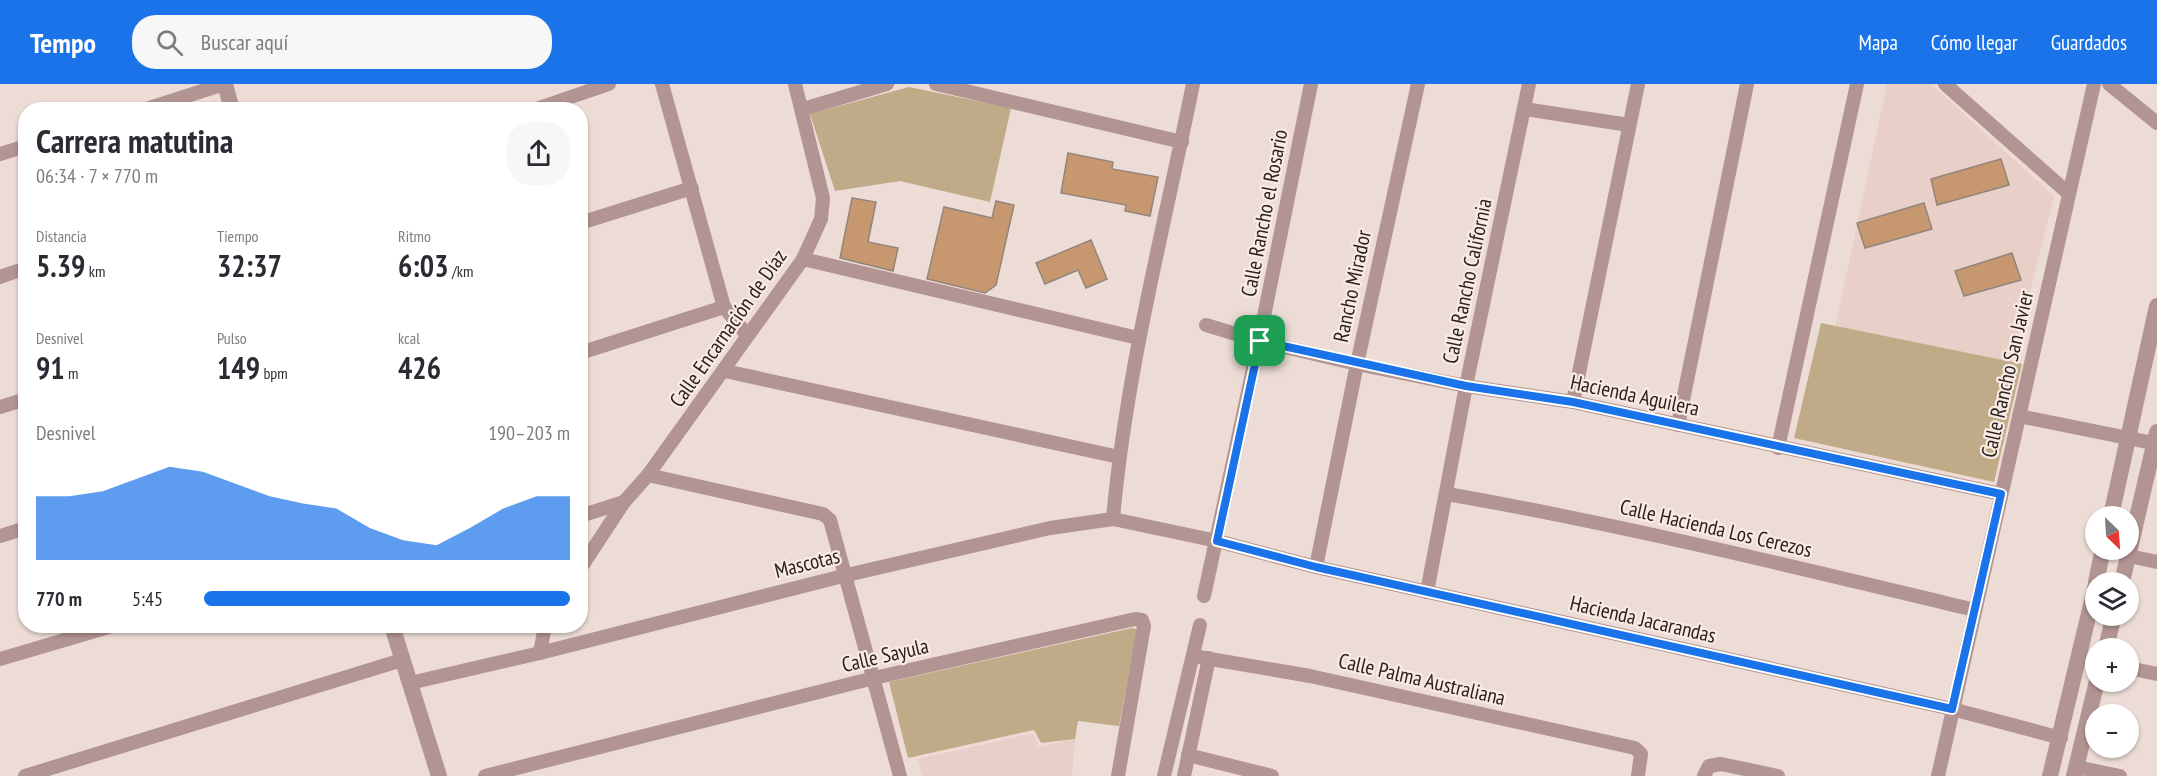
<!DOCTYPE html>
<html lang="es">
<head>
<meta charset="utf-8">
<style>
  :root { --surface:#fff; --page:#f7f7f7; --text:#2b2b33; --muted:#7c7c81; --accent:#1a73e8 }
  body { margin:0; font-family:"PT Sans Narrow",sans-serif; background:var(--page); color:var(--text); height:100vh; display:flex; flex-direction:column; font-size:22px; white-space:nowrap }
  * { box-sizing:border-box; margin:0 }
  p { font-size:20px; color:var(--muted) }
  .icon { flex:none; width:33px; height:33px; fill:none; stroke:currentColor; stroke-width:2; stroke-linecap:round; stroke-linejoin:round }
  .map { position:relative; flex:1; overflow:hidden }
  .side { position:absolute; left:18px; top:18px; width:570px; height:531px; display:flex; flex-direction:column; background:var(--surface); border-radius:24px; box-shadow:0 2px 4px #0004 }
  .side>* { flex:none }
  .needle { width:39px; rotate:155deg }
  .fabs { position:absolute; left:2085px; top:422px; display:grid; gap:12px }
  .fabs a { display:grid; place-items:center; width:54px; height:54px; border-radius:50%; background:var(--surface); box-shadow:0 2px 4px #0004; font-size:30px }
  .pin { position:absolute; display:grid; place-items:center; width:51px; height:51px; color:#fff; margin:-26px; border-radius:12px; box-shadow:0 3px 9px #0006 }
  .round { display:grid; place-items:center; flex:none; width:63px; height:63px; border-radius:24px; background:var(--page) }
  .summary { display:flex; align-items:center; justify-content:space-between; height:102px; padding:0 18px }
  h1 { font-size:33px; font-weight:800; line-height:45px }
  .metrics { display:grid; grid-template-columns:repeat(3,1fr); gap:9px; height:102px; padding:6px 18px }
  .metrics div { display:grid; align-content:center }
  .metrics b { font-size:30px; font-weight:800 }
  .metrics small { font-size:16px; font-weight:400 }
  .metrics p { font-size:16px }
  .chart { height:168px; padding:12px 18px }
  .chart p { display:flex; justify-content:space-between }
  .chart svg { width:100%; height:108px; margin-top:6px; fill:var(--accent); opacity:.7 }
  ul { padding:0 18px; list-style:none; font-size:20px }
  li { display:grid; grid-template-columns:96px 72px 1fr; align-items:center; height:45px }
  li i { height:15px; border-radius:8px; background:var(--accent) }
  header { display:flex; align-items:center; gap:36px; box-sizing:border-box; height:84px; padding:0 30px; background:var(--accent); color:#fff }
  header strong { font-size:28px }
  nav { display:flex; gap:33px; margin-inline-start:auto; font-size:21px }
  .search { width:420px; height:54px; background:var(--page); display:flex; align-items:center; gap:15px; box-sizing:border-box; padding:0 21px; border-radius:24px; color:var(--muted); font-size:22px }
  .map>svg:first-child { display:block }
  .built { fill:#e8cfc7 }
  .green { fill:#bfab87 }
  .building { fill:#c79870; stroke:#91857c; stroke-width:1.5 }
  .lines { fill:none; stroke-linecap:round; stroke-linejoin:round }
  .minor { stroke:#b29493; stroke-width:14 }
  .tertiary { stroke:#b29493; stroke-width:16 }
  .route-casing { stroke:#fff; stroke-width:12 }
  .route { stroke:#1a73e8; stroke-width:8 }
  .labels { text-anchor:middle; dominant-baseline:central; stroke-width:4.5; stroke-linejoin:round; paint-order:stroke }
  .street-label { font-size:21px; fill:#292320; stroke:#fbeae3 }
</style>
</head>
<body>
<header>
<strong>Tempo</strong>
<div class="search"><svg class="icon" aria-label="search" viewBox="0 0 24 24"><circle cx="10" cy="10" r="6"/><path d="M15 15l6 6"/></svg>Buscar aquí</div>
<nav><a>Mapa</a><a>Cómo llegar</a><a>Guardados</a></nav>
</header>
<div class="map">
<svg width="2157" height="692" viewBox="0 0 2157 692">
  <rect width="100%" height="100%" fill="#eddcd6"/>
  <g class="built">
    <polygon points="1887,0 1931,0 2054,112 2010,287 1834,249"/>
    <polygon points="1033,649 1039,663 1075,655 1072,692 922,692 918,675"/>
  </g>
  <g class="green">
    <polygon points="909,3 1011,24 990,118 900,97 835,107 810,30"/>
    <polygon points="1821,239 2022,280 1994,398 1794,354"/>
    <polygon points="1132,544 1137,545 1119,642 1078,637 1075,655 1041,659 1034,646 908,674 889,598"/>
  </g>
  <g class="building">
    <polygon points="1068,69 1113,78 1112,85 1158,93 1150,132 1125,127 1126,121 1061,109"/>
    <polygon points="2001,75 2009,101 1937,121 1931,95"/>
    <polygon points="852,114 876,118 868,158 898,164 893,187 840,174"/>
    <polygon points="996,117 1014,121 996,201 985,209 927,195 944,123 992,134"/>
    <polygon points="1924,119 1932,145 1865,164 1857,139"/>
    <polygon points="1091,156 1107,195 1086,204 1078,186 1045,200 1036,179"/>
    <polygon points="2012,169 2021,196 1964,212 1955,187"/>
  </g>
  <g class="lines">
    <g class="minor">
      <polyline points="662,0 724,223"/>
      <polyline points="936,0 1182,58"/>
      <polyline points="1945,0 2068,109"/>
      <polyline points="2109,0 2157,39"/>
      <polyline points="803,25 887,0"/>
      <polyline points="1524,25 1629,41"/>
      <polyline points="143,26 224,0"/>
      <polyline points="533,26 609,0"/>
      <polyline points="0,70 26,62"/>
      <polyline points="580,139 692,104"/>
      <polyline points="803,175 1138,254"/>
      <polyline points="0,193 26,184"/>
      <polyline points="1206,241 1259,257 1357,280 1466,302 1573,318 2001,410"/>
      <polyline points="580,269 724,223 747,251"/>
      <polyline points="725,287 1119,373"/>
      <polyline points="1573,318 1638,0"/>
      <polyline points="0,323 26,315"/>
      <polyline points="2019,332 2157,360"/>
      <polyline points="1678,341 1747,0"/>
      <polyline points="1778,364 1857,0"/>
      <polyline points="648,391 823,430 830,436 900,692"/>
      <path d="M1447 410C1624 441 1799 484 1975 526"/>
      <polyline points="580,432 624,418"/>
      <path d="M1113 435C1126 287 1164 145 1193 0"/>
      <polyline points="0,452 26,444"/>
      <polyline points="2129,472 2157,478"/>
      <polyline points="1316,483 1357,280 1418,0"/>
      <polyline points="580,485 624,418 648,391 803,175 821,135 823,114 795,0"/>
      <polyline points="1427,508 1466,302 1529,0"/>
      <polyline points="1204,512 1259,257 1311,0"/>
      <polyline points="540,569 545,542"/>
      <polyline points="1193,572 1310,592 1635,664 1641,670 1638,692"/>
      <polyline points="0,575 112,542"/>
      <polyline points="2128,584 2157,590"/>
      <polyline points="410,599 540,569 847,491 1050,444 1113,435 1217,457 1316,483 1952,625 2061,654"/>
      <polyline points="1188,671 1272,692"/>
      <polyline points="2076,683 2120,692"/>
      <polyline points="25,692 402,576"/>
      <polyline points="485,692 874,594 1135,535 1142,536 1144,542 1118,692"/>
      <polyline points="1164,692 1200,541"/>
      <polyline points="1184,692 1209,574"/>
      <polyline points="1704,692 1709,682 1721,680 1778,692"/>
      <polyline points="1938,692 2094,0"/>
    </g>
    <g class="tertiary">
      <polyline points="225,0 232,26"/>
      <polyline points="2111,432 2157,222"/>
      <polyline points="2096,498 2103,465"/>
      <polyline points="2122,498 2157,348"/>
      <polyline points="392,542 439,692"/>
      <polyline points="2106,564 2114,531"/>
      <polyline points="2050,692 2096,500"/>
      <polyline points="2074,692 2097,597"/>
    </g>
  </g>
  <g class="lines">
    <defs>
      <polygon id="route" points="1260,257 1466,302 1573,318 2001,410 1952,625 1316,483 1217,457"/>
    </defs>
    <use href="#route" class="route-casing"/>
    <use href="#route" class="route"/>
  </g>
  <g class="labels">
    <g class="street-label">
      <text transform="translate(1264 129) rotate(-79)">Calle Rancho el Rosario</text>
      <text transform="translate(1467 197) rotate(-78)">Calle Rancho California</text>
      <text transform="translate(1352 202) rotate(-78)">Rancho Mirador</text>
      <text transform="translate(728 244) rotate(-55)">Calle Encarnación de Díaz</text>
      <text transform="translate(2007 290) rotate(-77)">Calle Rancho San Javier</text>
      <text transform="translate(1635 311) rotate(12)">Hacienda Aguilera</text>
      <text transform="translate(1716 444) rotate(13)">Calle Hacienda Los Cerezos</text>
      <text transform="translate(807 479) rotate(-14)">Mascotas</text>
      <text transform="translate(1643 535) rotate(13)">Hacienda Jacarandas</text>
      <text transform="translate(885 571) rotate(-13)">Calle Sayula</text>
      <text transform="translate(1422 595) rotate(13)">Calle Palma Australiana</text>
    </g>
  </g>
</svg>
<div class="fabs">
<a><svg class="needle" viewBox="-14 -14 28 28"><path d="M0-13l5 13h-10z" fill="#e53935"/><path d="M0 13l5-13h-10z" fill="#7c7c81"/></svg></a>
<a><svg class="icon" aria-label="layers" viewBox="0 0 24 24"><path d="M12 4l9 5-9 5-9-5zM3 14l9 5 9-5"/></svg></a>
<a>+</a>
<a>−</a>
</div>
<div class="pin" style="left:1260px;top:257px;background:#1e9e55"><svg class="icon" aria-label="arrive" viewBox="0 0 24 24"><path d="M6 21V4h12l-3 4 3 4H6"/></svg></div>
<section class="side">
<div class="summary"><div><h1>Carrera matutina</h1><p>06:34 · 7 × 770 m</p></div><a class="round"><svg class="icon" aria-label="share" viewBox="0 0 24 24"><path d="M12 15V3M7 8l5-5 5 5M5 13v7h14v-7"/></svg></a></div>
<div class="metrics">
<div><p>Distancia</p><b>5.39<small> km</small></b></div>
<div><p>Tiempo</p><b>32:37</b></div>
<div><p>Ritmo</p><b>6:03<small> /km</small></b></div>
</div>
<div class="metrics">
<div><p>Desnivel</p><b>91<small> m</small></b></div>
<div><p>Pulso</p><b>149<small> bpm</small></b></div>
<div><p>kcal</p><b>426</b></div>
</div>
<div class="chart"><p><span>Desnivel</span>190–203 m</p>
<svg viewBox="0 0 160 44" preserveAspectRatio="none"><path d="M0 44V18L10 18L20 16L30 11L40 6L50 8L60 13L70 18L80 21L90 23L100 31L110 36L120 38L130 31L140 23L150 18L160 18V44z"/></svg>
</div>
<ul>
<li><b>770 m</b>5:45<i style="width:100%"></i></li>
</ul>
</section>
</div>
</body>
</html>
